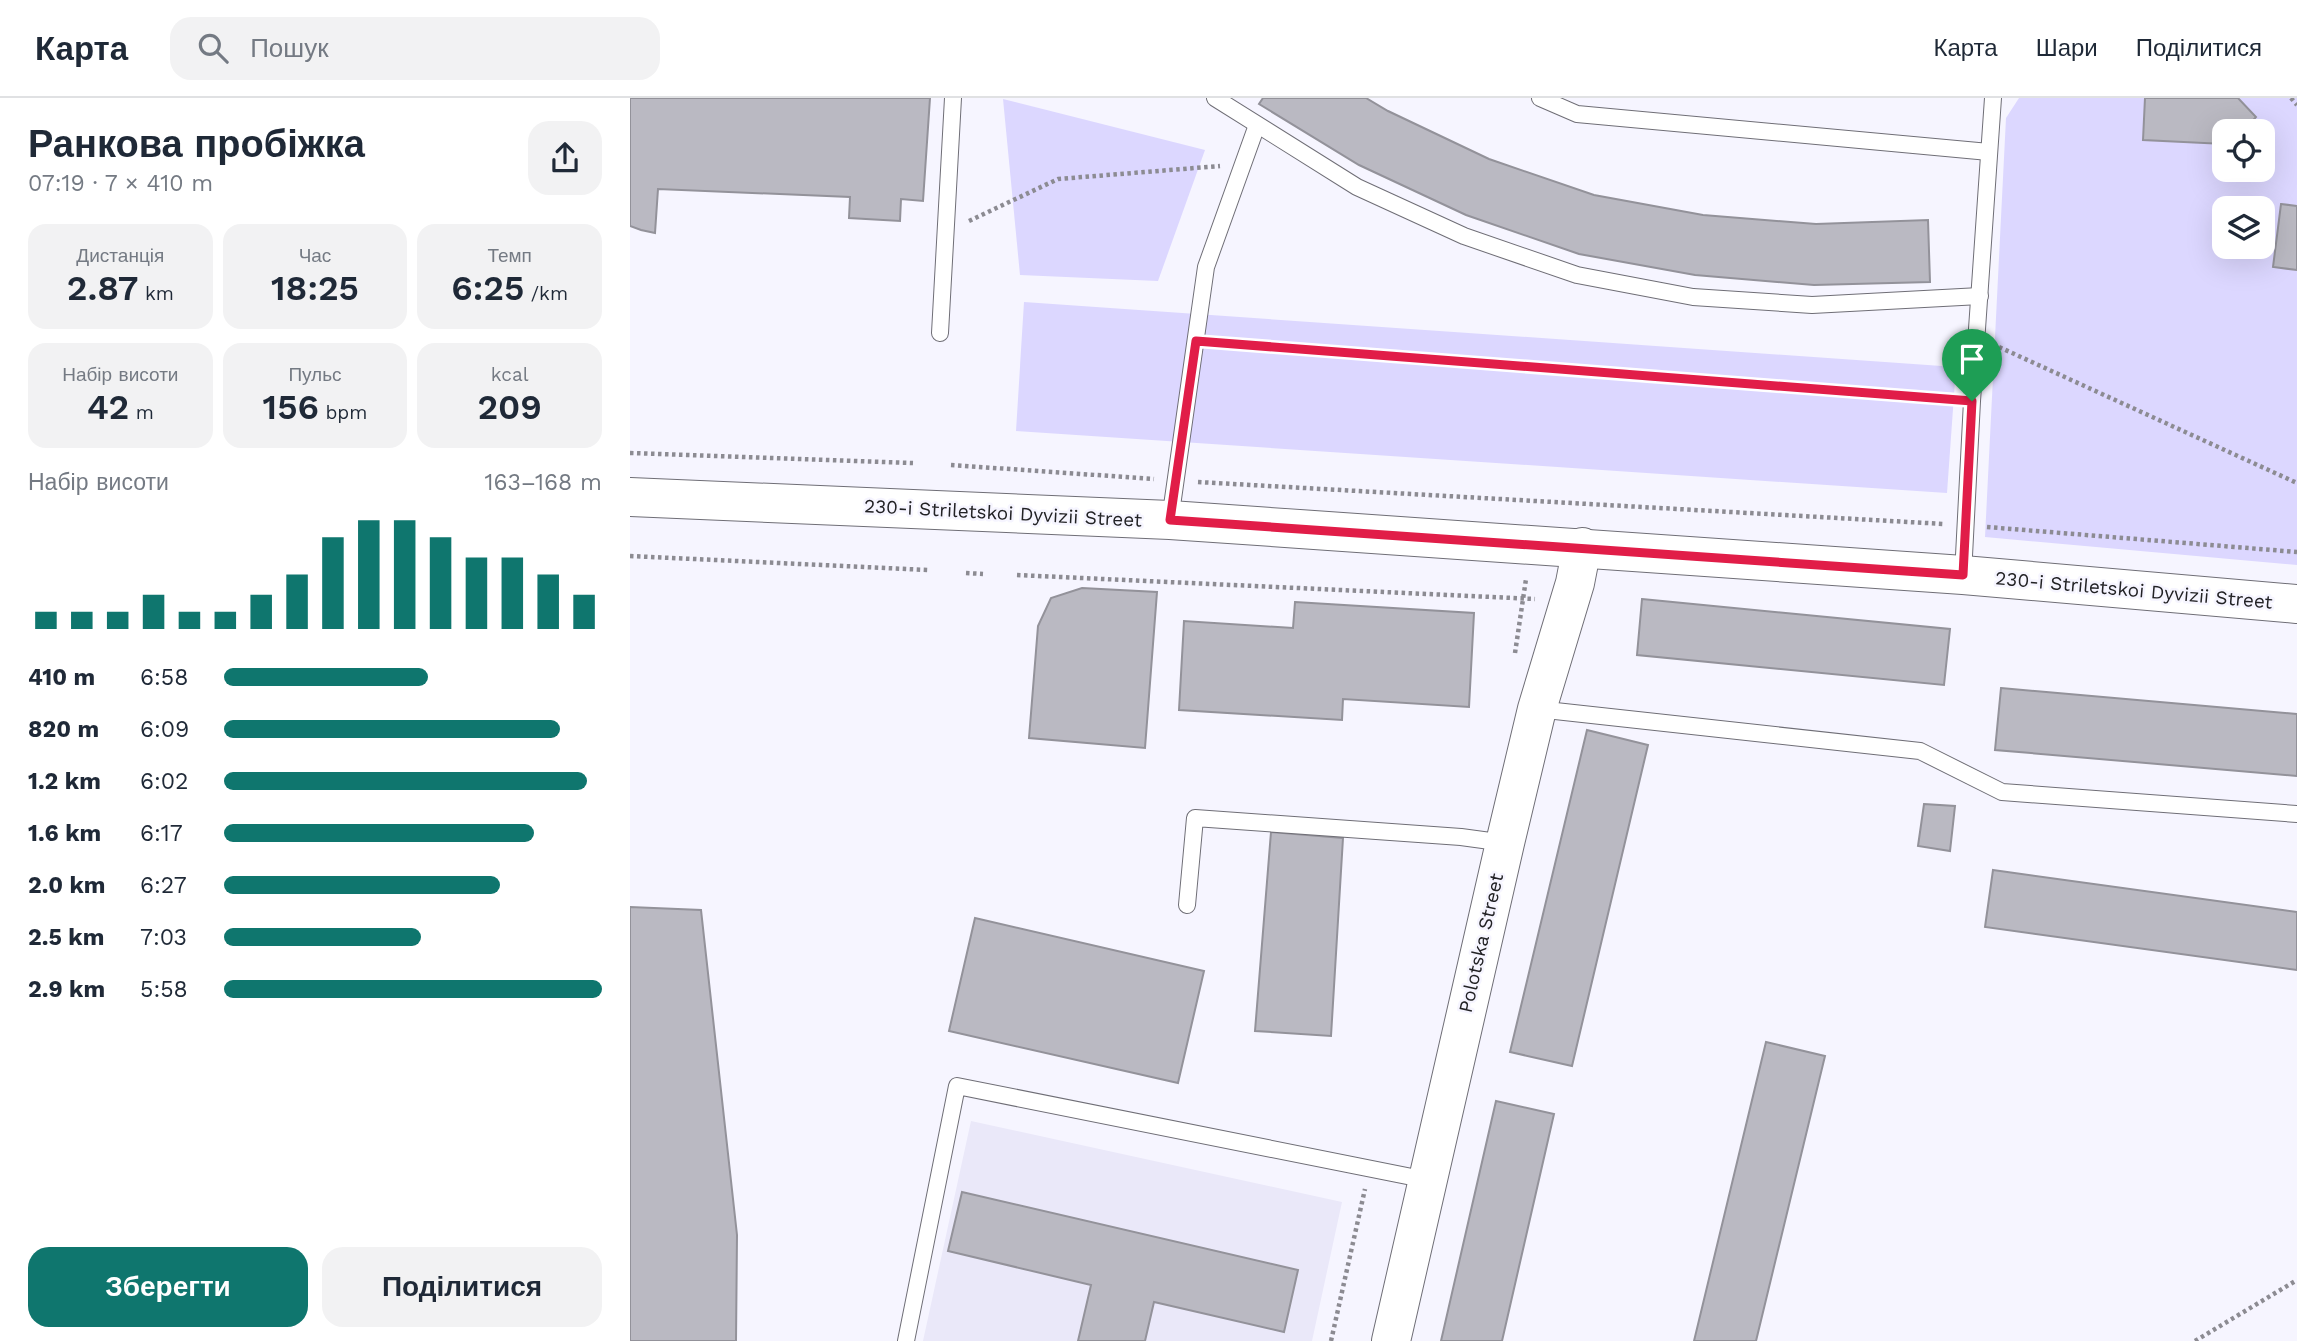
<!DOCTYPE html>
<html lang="uk">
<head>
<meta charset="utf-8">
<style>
  :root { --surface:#fff; --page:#f2f2f3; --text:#1f2937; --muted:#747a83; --line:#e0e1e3; --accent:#0f766e }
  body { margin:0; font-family:"Work Sans",sans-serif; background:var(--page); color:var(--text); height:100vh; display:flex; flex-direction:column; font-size:26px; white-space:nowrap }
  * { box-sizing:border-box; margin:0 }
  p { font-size:23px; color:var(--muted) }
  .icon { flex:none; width:38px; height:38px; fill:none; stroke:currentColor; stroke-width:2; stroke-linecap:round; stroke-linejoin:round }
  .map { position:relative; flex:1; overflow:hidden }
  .drawer { display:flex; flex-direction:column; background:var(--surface); width:630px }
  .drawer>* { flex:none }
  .buttons { position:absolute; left:1582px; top:21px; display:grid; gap:14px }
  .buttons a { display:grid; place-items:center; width:63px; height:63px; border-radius:14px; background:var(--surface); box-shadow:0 7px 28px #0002; font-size:35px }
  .pin { position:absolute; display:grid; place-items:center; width:60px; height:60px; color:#fff; margin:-72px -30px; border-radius:50% 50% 50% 0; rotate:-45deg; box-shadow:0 0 7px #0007 }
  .pin .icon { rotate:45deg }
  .round { display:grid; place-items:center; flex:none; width:74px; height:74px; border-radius:21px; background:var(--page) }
  .head { display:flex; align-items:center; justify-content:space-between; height:119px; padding:0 28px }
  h1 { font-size:38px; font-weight:600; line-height:52px }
  .metrics { display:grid; grid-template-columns:repeat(3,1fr); gap:10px; height:119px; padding:7px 28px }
  .metrics div { display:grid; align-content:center; border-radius:18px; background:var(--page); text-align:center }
  .metrics b { font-size:35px; font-weight:600 }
  .metrics small { font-size:19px; font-weight:400 }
  .metrics p { font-size:19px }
  .chart { height:196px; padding:14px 28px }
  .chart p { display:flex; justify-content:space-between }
  .chart svg { width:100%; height:126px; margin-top:7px; stroke:var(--accent); stroke-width:6 }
  .action { display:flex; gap:14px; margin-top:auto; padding:14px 28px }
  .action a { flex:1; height:80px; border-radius:21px; background:var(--accent); color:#fff; font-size:28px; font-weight:600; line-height:80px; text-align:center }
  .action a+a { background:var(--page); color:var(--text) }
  ul { padding:0 28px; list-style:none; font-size:23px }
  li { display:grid; grid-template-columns:112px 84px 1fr; align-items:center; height:52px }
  li i { height:18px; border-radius:9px; background:var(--accent) }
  header { display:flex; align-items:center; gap:42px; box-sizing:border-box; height:98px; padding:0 35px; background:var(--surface); border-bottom:2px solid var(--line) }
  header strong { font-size:33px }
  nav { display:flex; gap:38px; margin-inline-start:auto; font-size:24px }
  .search { width:490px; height:63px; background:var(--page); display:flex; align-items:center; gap:18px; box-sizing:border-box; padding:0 24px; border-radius:21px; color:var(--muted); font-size:26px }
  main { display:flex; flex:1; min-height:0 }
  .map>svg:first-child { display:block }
  .built { fill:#eae8f9 }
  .green { fill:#dcd7ff; fill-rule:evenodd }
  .building { fill:#bab9c2; stroke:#93929a; stroke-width:2 }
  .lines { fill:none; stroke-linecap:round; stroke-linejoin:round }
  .service-casing { stroke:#6f6e76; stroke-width:18 }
  .tertiary-casing { stroke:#6f6e76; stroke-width:40 }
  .path { stroke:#8c8b92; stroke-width:4.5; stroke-dasharray:3.5 3.5; stroke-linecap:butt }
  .service { stroke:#fff; stroke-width:16 }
  .tertiary { stroke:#fff; stroke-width:38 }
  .route-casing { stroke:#fff; stroke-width:14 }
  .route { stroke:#e11d48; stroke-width:9 }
  .labels { text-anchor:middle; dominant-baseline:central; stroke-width:5; stroke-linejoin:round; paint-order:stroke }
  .street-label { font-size:19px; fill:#222225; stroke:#f6f5ff }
</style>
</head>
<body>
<header>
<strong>Карта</strong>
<div class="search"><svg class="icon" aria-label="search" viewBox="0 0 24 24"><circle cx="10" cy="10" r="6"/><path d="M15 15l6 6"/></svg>Пошук</div>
<nav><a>Карта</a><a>Шари</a><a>Поділитися</a></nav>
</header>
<main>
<section class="drawer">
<div class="head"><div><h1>Ранкова пробіжка</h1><p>07:19 · 7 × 410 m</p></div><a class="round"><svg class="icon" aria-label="share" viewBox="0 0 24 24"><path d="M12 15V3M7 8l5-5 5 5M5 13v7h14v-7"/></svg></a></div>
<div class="metrics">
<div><p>Дистанція</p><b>2.87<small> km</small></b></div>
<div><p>Час</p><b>18:25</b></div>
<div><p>Темп</p><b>6:25<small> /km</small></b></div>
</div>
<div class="metrics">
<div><p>Набір висоти</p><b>42<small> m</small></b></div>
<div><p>Пульс</p><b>156<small> bpm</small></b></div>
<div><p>kcal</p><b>209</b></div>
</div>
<div class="chart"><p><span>Набір висоти</span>163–168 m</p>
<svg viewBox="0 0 160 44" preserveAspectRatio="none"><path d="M5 44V38M15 44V38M25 44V38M35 44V32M45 44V38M55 44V38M65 44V32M75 44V25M85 44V12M95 44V6M105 44V6M115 44V12M125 44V19M135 44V19M145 44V25M155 44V32"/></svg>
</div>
<ul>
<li><b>410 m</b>6:58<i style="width:54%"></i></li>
<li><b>820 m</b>6:09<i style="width:89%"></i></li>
<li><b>1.2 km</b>6:02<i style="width:96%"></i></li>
<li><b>1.6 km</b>6:17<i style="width:82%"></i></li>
<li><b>2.0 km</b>6:27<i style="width:73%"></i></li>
<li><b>2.5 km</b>7:03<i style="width:52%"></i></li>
<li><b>2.9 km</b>5:58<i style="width:100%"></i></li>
</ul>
<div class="action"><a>Зберегти</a><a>Поділитися</a></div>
</section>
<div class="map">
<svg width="1667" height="1243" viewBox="0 0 1667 1243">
  <rect width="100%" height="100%" fill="#f6f5ff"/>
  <polygon class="built" points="341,1023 712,1104 682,1243 293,1243"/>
  <g class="green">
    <path d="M1389 0H1667V467L1355 439 1376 20ZM1594 33H1633V72H1594ZM1594 110H1633V149H1594Z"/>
    <polygon points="373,1 575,52 528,183 390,177"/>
    <polygon points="394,204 1326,269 1317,395 386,333"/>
  </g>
  <g class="building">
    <polygon points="0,0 300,0 293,103 271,101 270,123 219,120 220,99 28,91 25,135 11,132 0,128"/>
    <polygon points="633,0 736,0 758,13 859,61 964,97 1073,117 1186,126 1298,122 1300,184 1184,187 1065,177 949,156 836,117 729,67 629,6"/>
    <polygon points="1515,0 1608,0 1626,19 1614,33 1594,33 1594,46 1513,42"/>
    <polygon points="1651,106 1667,108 1667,172 1643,169"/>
    <polygon points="452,490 527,494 515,650 399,640 408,528 421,500"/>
    <polygon points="1012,501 1320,531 1314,587 1007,557"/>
    <polygon points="665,504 844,515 839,609 713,601 712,622 549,612 554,523 663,530"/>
    <polygon points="1371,590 1667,616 1667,678 1365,652"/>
    <polygon points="957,632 1018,647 942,968 880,954"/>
    <polygon points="1294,706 1325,708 1320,753 1288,748"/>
    <polygon points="641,734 713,740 701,938 625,933"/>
    <polygon points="1363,772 1667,814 1667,872 1355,829"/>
    <polygon points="0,809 71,812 107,1137 106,1243 0,1243"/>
    <polygon points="345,820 574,873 548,985 319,933"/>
    <polygon points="1136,944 1195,958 1126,1243 1064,1243"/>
    <polygon points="866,1003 924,1016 872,1243 811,1243"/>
    <polygon points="332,1094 668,1172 654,1234 524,1204 515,1243 448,1243 461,1187 318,1153"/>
  </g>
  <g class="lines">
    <defs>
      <g id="service">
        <polyline points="585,0 727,89 834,138 947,177 1063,199 1182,207 1350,198"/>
        <polyline points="910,0 947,16 1359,54"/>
        <polyline points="310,235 323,0"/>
        <polyline points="540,422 576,169 627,27"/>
        <polyline points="1333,477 1342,303 1363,0"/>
        <polyline points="907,611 1290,653 1372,694 1667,716"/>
        <polyline points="557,807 565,720 831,739 875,745"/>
        <polyline points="276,1243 327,988 797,1082"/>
      </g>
      <g id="tertiary">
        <polyline points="0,399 540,422 1333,477 1667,506"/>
        <polyline points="761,1243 875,745 907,611 945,485 952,449"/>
      </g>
    </defs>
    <use href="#service" class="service-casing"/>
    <use href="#tertiary" class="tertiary-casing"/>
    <g class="path">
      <polyline points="1661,0 1667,7"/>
      <polyline points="339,123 428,81 590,68"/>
      <polyline points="588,244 1319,301"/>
      <polyline points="1369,249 1667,385"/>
      <polyline points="0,355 283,365"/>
      <polyline points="321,367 524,381"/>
      <polyline points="568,384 1314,426"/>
      <polyline points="1357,429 1667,454"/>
      <polyline points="0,458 298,472"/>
      <polyline points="336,475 353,476"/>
      <polyline points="387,477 905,501"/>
      <polyline points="885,555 896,481"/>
      <polyline points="701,1243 735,1091"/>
      <polyline points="1565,1243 1667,1182"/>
    </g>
    <use href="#service" class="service"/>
    <use href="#tertiary" class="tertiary"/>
  </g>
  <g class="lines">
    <defs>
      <polygon id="route" points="566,243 1342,303 1333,477 540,422"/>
    </defs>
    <use href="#route" class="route-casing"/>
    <use href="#route" class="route"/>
  </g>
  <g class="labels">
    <g class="street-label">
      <text transform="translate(373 415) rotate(3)">230-i Striletskoi Dyvizii Street</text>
      <text transform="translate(1504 492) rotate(5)">230-i Striletskoi Dyvizii Street</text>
      <text transform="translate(851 845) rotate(-77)">Polotska Street</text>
    </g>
  </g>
</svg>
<div class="buttons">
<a><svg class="icon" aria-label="locate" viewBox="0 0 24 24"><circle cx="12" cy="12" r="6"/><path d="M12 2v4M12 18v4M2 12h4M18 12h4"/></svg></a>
<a><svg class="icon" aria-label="layers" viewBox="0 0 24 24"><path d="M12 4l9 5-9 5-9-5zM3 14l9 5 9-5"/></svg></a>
</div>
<div class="pin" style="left:1342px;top:303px;background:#1e9e55"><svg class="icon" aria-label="arrive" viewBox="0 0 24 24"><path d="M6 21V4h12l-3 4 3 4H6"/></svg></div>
</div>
</main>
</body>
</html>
